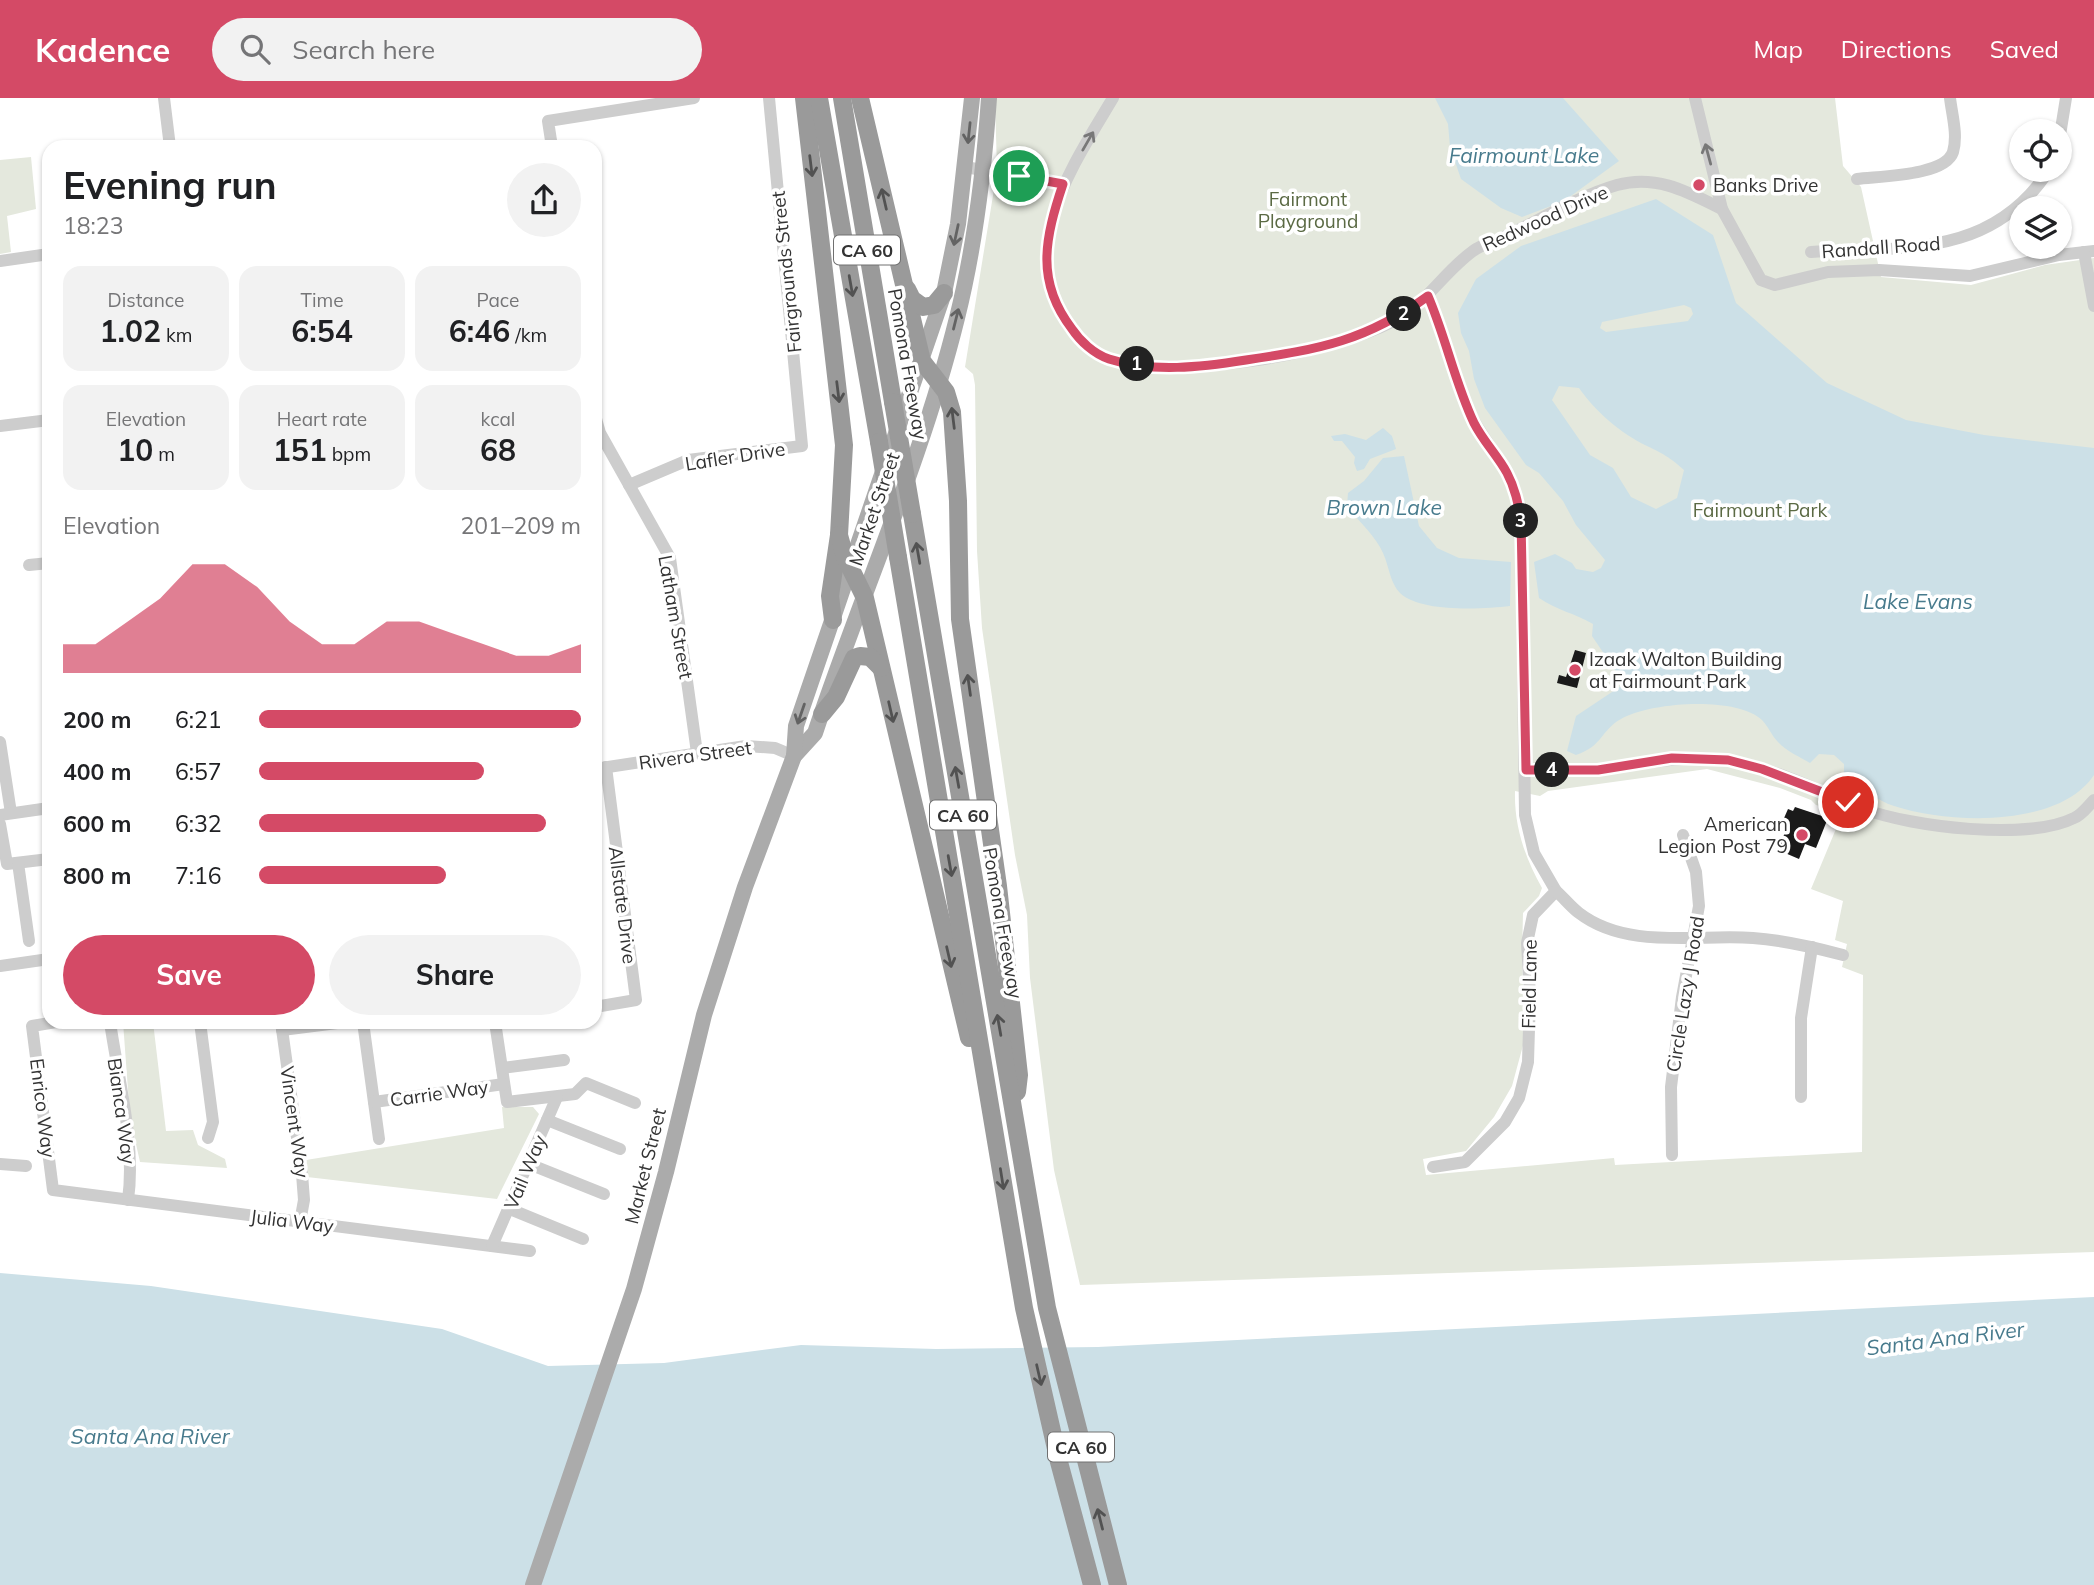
<!DOCTYPE html>
<html lang="en">
<head>
<meta charset="utf-8">
<style>
  :root { --surface:#fff; --page:#f2f2f2; --text:#202124; --muted:#757577; --accent:#d44a66 }
  body { margin:0; font-family:Mulish,sans-serif; background:var(--page); color:var(--text); height:100vh; display:flex; flex-direction:column; font-size:26px; white-space:nowrap }
  * { box-sizing:border-box; margin:0 }
  p { font-size:23px; color:var(--muted) }
  .icon { flex:none; width:38px; height:38px; fill:none; stroke:currentColor; stroke-width:2; stroke-linecap:round; stroke-linejoin:round }
  .map { position:relative; flex:1; overflow:hidden }
  .panel { position:absolute; left:42px; top:42px; width:560px; height:889px; display:flex; flex-direction:column; background:var(--surface); border-radius:21px; box-shadow:0 2px 5px #0004 }
  .panel>* { flex:none }
  .tools { position:absolute; left:2009px; top:21px; display:grid; gap:14px }
  .tools a { display:grid; place-items:center; width:63px; height:63px; border-radius:50%; background:var(--surface); box-shadow:0 2px 5px #0004; font-size:35px }
  .pin { position:absolute; display:grid; place-items:center; width:60px; height:60px; color:#fff; margin:-30px; border:4px solid #fff; border-radius:50%; box-shadow:0 2px 7px #0007 }
  .km { position:absolute; width:35px; height:35px; margin:-18px; border-radius:50%; background:#222; color:#fff; font-size:19px; line-height:35px; text-align:center }
  .round { display:grid; place-items:center; flex:none; width:74px; height:74px; border-radius:37px; background:var(--page) }
  .overview { display:flex; align-items:center; justify-content:space-between; height:119px; padding:0 21px }
  h1 { font-size:38px; font-weight:700; line-height:52px }
  .stats { display:grid; grid-template-columns:repeat(3,1fr); gap:10px; height:119px; padding:7px 21px }
  .stats div { display:grid; align-content:center; border-radius:18px; background:var(--page); text-align:center }
  .stats b { font-size:30px; font-weight:700 }
  .stats small { font-size:19px; font-weight:400 }
  .stats p { font-size:19px }
  .chart { height:196px; padding:14px 21px }
  .chart p { display:flex; justify-content:space-between }
  .chart svg { width:100%; height:126px; margin-top:7px; fill:var(--accent); opacity:.7 }
  .action { display:flex; gap:14px; margin-top:auto; padding:14px 21px }
  .action a { flex:1; height:80px; border-radius:42px; background:var(--accent); color:#fff; font-size:28px; font-weight:700; line-height:80px; text-align:center }
  .action a+a { background:var(--page); color:var(--text) }
  ul { padding:0 21px; list-style:none; font-size:23px }
  li { display:grid; grid-template-columns:112px 84px 1fr; align-items:center; height:52px }
  li i { height:18px; border-radius:9px; background:var(--accent) }
  header { display:flex; align-items:center; gap:42px; box-sizing:border-box; height:98px; padding:0 35px; background:var(--accent); color:#fff }
  header strong { font-size:33px }
  nav { display:flex; gap:38px; margin-inline-start:auto; font-size:24px }
  .search { width:490px; height:63px; background:var(--page); display:flex; align-items:center; gap:18px; box-sizing:border-box; padding:0 24px; border-radius:38px; color:var(--muted); font-size:26px }
  .map>svg:first-child { display:block }
  .green { fill:#e4e8dd; fill-rule:evenodd }
  .water { fill:#cce0e7; fill-rule:evenodd }
  .building { fill:#1a1a1a }
  .lines { fill:none; stroke-linecap:round; stroke-linejoin:round }
  .minor { stroke:#cdcdcd; stroke-width:12 }
  .major { stroke:#ababab; stroke-width:16 }
  .highway { stroke:#9a9a9a; stroke-width:18 }
  .highway-bridge { stroke:#9a9a9a; stroke-width:18 }
  .oneway { stroke:#636363 }
  .oneway2 { stroke:#787878 }
  .oneway3 { stroke:#525252 }
  .route-casing { stroke:#fff; stroke-width:14 }
  .route { stroke:#d44a66; stroke-width:9 }
  .poi-dot { fill:#d44a66; stroke:#fff; stroke-width:2.5 }
  .labels { text-anchor:middle; dominant-baseline:central; stroke-width:7; stroke-linejoin:round; paint-order:stroke }
  .shield { fill:#fff; stroke:#707070; stroke-width:2 }
  .shield-label { font-size:18px; font-weight:bold; fill:#333 }
  .poi-label { font-size:19px; fill:#333; stroke:#fff; text-anchor:start }
  .park-label { font-size:19px; fill:#5b6a44; stroke:#fff }
  .street-label { font-size:19px; fill:#333; stroke:#fff }
  .water-label { font-size:21px; font-style:italic; fill:#487b8d; stroke:#fff }
</style>
</head>
<body>
<header>
<strong>Kadence</strong>
<div class="search"><svg class="icon" aria-label="search" viewBox="0 0 24 24"><circle cx="10" cy="10" r="6"/><path d="M15 15l6 6"/></svg>Search here</div>
<nav><a>Map</a><a>Directions</a><a>Saved</a></nav>
</header>
<div class="map">
<svg width="2094" height="1487" viewBox="0 0 2094 1487">
  <rect width="100%" height="100%" fill="#fff"/>
  <g class="green">
    <path d="M995 0H1835L1843 68 1861 89 1881 179 1971 187 2045 167 2094 160V1154L1080 1187 1054 1072 1030 880 1027 817 1015 757 982 530 977 453 975 287 973 276 965 269 997 73ZM1707 671 1780 690 1811 702 1816 707 1843 714 1811 791 1843 803 1835 842 1847 846 1842 869 1863 877 1862 1054 1615 1067 1614 1060 1426 1077 1423 1061 1466 1053 1494 1019 1512 988 1525 940 1522 856 1523 815 1539 798 1542 790C1525 760 1514 728 1515 693L1540 698 1548 693Z"/>
    <polygon points="31,59 36,111 7,118 11,154 0,156 0,62"/>
    <polygon points="123,924 153,924 166,1033 193,1032 198,1047 225,1061 227,1070 140,1064 130,1019"/>
    <polygon points="502,1009 533,1009 539,1016 497,1101 307,1079 306,1062 504,1030"/>
  </g>
  <g class="water">
    <polygon points="1435,0 1563,0 1619,63 1564,103 1522,119 1501,110 1461,81 1450,49 1448,26"/>
    <path d="M1656 101 1713 137 1736 205 1827 285 1906 322 1984 337 2094 350V677C2059 730 1949 726 1894 708 1877 703 1860 687 1844 678V666L1834 657 1819 656 1810 665C1800 659 1786 653 1778 644 1772 638 1768 628 1762 622 1736 598 1651 604 1621 621 1601 632 1603 648 1576 657L1567 653 1576 618 1621 588V581L1592 538 1593 526C1574 515 1556 512 1539 500L1534 464 1555 456 1572 465 1576 471 1593 474 1601 470 1605 462 1576 427 1563 403 1539 375 1526 367 1485 310 1474 281 1469 253 1461 235 1458 215 1476 181 1521 148ZM1684 207 1691 210 1693 216 1688 223 1606 234 1600 230 1602 224ZM1559 288 1579 290C1595 313 1620 335 1647 348 1665 357 1668 358 1684 372L1677 400 1656 411 1631 399 1613 370 1590 357 1552 302Z"/>
    <polygon points="1383,330 1392,338 1396,351 1370,361 1364,371 1357,373 1354,365 1355,359 1342,343 1334,343 1331,338 1345,336 1366,342"/>
    <path d="M1404 358 1419 428 1437 450 1459 460 1511 464 1510 508C1483 511 1421 515 1400 495 1390 485 1389 468 1383 455 1376 438 1358 423 1347 408L1348 395 1364 383 1383 360Z"/>
    <polygon points="0,1175 151,1188 442,1231 548,1268 664,1265 801,1247 936,1251 1098,1249 2094,1199 2094,1487 0,1487"/>
  </g>
  <g class="building">
    <polygon points="1575,552 1586,555 1577,590 1557,585 1559,577 1566,579"/>
    <polygon points="1795,709 1828,720 1816,750 1805,746 1799,761 1778,752 1787,729 1781,727 1788,711 1793,713"/>
  </g>
  <g class="lines">
    <g class="minor">
      <polyline points="164,0 170,49"/>
      <path d="M1113 0C1073 67 1013 152 1069 228 1079 241 1093 256 1109 261 1181 282 1327 257 1394 223 1426 206 1444 174 1473 153 1482 146 1496 143 1506 138 1542 121 1579 98 1617 87 1656 76 1688 94 1722 111"/>
      <polyline points="1695,0 1722,111 1761,182 1775,187 1828,174 1879,172 1970,178 2059,157 2094,153"/>
      <polyline points="2060,37 2066,0"/>
      <polyline points="552,49 548,23 694,0"/>
      <polyline points="965,69 1063,86"/>
      <path d="M1857 81C1880 78 1945 78 1953 54 1958 37 1952 17 1950 0"/>
      <path d="M1811 154C1903 149 1992 160 2049 72"/>
      <polyline points="2084,154 2094,208"/>
      <polyline points="0,163 49,156"/>
      <path d="M1428 198C1445 237 1453 277 1470 315 1480 337 1496 354 1507 375 1515 390 1518 405 1521 422L1525 717 1534 755 1556 793 1533 817 1527 845 1530 897 1528 964 1519 1000 1505 1024 1465 1064 1433 1069"/>
      <polyline points="595,317 600,335 670,460 697,655"/>
      <polyline points="0,328 49,322"/>
      <polyline points="629,387 688,362 802,348 769,0"/>
      <polyline points="29,467 49,465"/>
      <polyline points="48,629 49,639"/>
      <polyline points="0,644 11,715"/>
      <polyline points="595,671 746,648 775,650 794,658"/>
      <path d="M1526 672C1551 672 1577 674 1601 671 1644 666 1685 656 1728 663 1776 670 1820 694 1864 711 1911 729 2029 743 2074 720 2082 717 2088 708 2094 702"/>
      <polyline points="0,717 49,710"/>
      <polyline points="0,726 7,766 49,761"/>
      <polyline points="18,765 29,843"/>
      <path d="M1556 793C1564 800 1571 809 1579 815 1627 852 1698 836 1753 840 1783 842 1813 849 1843 857"/>
      <polyline points="0,868 49,861"/>
      <polyline points="595,909 636,902 606,669"/>
      <polyline points="56,924 32,928 53,1092 530,1153"/>
      <path d="M110 924C118 980 136 1046 128 1102"/>
      <polyline points="200,924 213,1024 208,1040"/>
      <polyline points="281,924 302,1076 304,1102 300,1124"/>
      <polyline points="363,924 379,1041"/>
      <polyline points="495,924 507,1004 575,996 586,985 635,1005"/>
      <polyline points="282,932 345,924"/>
      <polyline points="502,970 564,962"/>
      <polyline points="1801,999 1801,920 1812,849"/>
      <polyline points="374,1004 504,986"/>
      <polyline points="547,1022 620,1051"/>
      <polyline points="1672,1057 1671,989 1682,899 1699,808 1696,774 1683,737"/>
      <polyline points="0,1066 26,1068"/>
      <polyline points="529,1066 604,1096"/>
      <polyline points="510,1111 583,1141"/>
      <polyline points="492,1148 557,999"/>
    </g>
    <g class="major">
      <path d="M794 658 815 635C861 497 922 362 957 220 975 148 984 73 989 0"/>
      <polyline points="533,1487 634,1191 666,1074 704,917 745,789 794,658 796,628 944,195 958,126 972,0"/>
    </g>
    <g class="highway">
      <polyline points="804,0 844,347 839,437 830,498 833,522"/>
      <polyline points="819,0 879,344"/>
      <polyline points="842,0 893,304"/>
      <polyline points="860,0 922,263 946,294 952,314 958,403 960,521 998,788 1019,977 1017,994"/>
      <polyline points="907,191 912,201 923,209 934,207 944,195"/>
      <polyline points="912,416 1047,1210 1118,1487"/>
      <polyline points="839,437 845,459 865,500 969,940"/>
      <polyline points="898,459 1024,1210 1059,1364 1092,1487"/>
      <polyline points="822,616 836,599 854,560 860,558 870,559 881,570"/>
    </g>
    <g class="highway-bridge">
      <polyline points="893,304 912,416"/>
      <polyline points="879,344 898,459"/>
    </g>
  </g>
  <defs><path id="oneway-shaft" d="M-6 0H5M1.5-3L5.5 0L1.5 3" fill="none" stroke-width="1.6" stroke-linecap="round" stroke-linejoin="round" transform="scale(1.75)"/></defs>
  <g class="oneway">
    <use href="#oneway-shaft" transform="translate(969 35) rotate(96)"/>
    <use href="#oneway-shaft" transform="translate(956 137) rotate(102)"/>
    <use href="#oneway-shaft" transform="translate(956 221) rotate(-76)"/>
    <use href="#oneway-shaft" transform="translate(801 616) rotate(109)"/>
  </g>
  <g class="oneway2">
    <use href="#oneway-shaft" transform="translate(1088 43) rotate(-60)"/>
    <use href="#oneway-shaft" transform="translate(1708 56) rotate(-105)"/>
  </g>
  <g class="oneway3">
    <use href="#oneway-shaft" transform="translate(811 68) rotate(83)"/>
    <use href="#oneway-shaft" transform="translate(884 101) rotate(-103)"/>
    <use href="#oneway-shaft" transform="translate(851 188) rotate(80)"/>
    <use href="#oneway-shaft" transform="translate(838 294) rotate(83)"/>
    <use href="#oneway-shaft" transform="translate(953 320) rotate(-97)"/>
    <use href="#oneway-shaft" transform="translate(918 455) rotate(-100)"/>
    <use href="#oneway-shaft" transform="translate(969 587) rotate(-98)"/>
    <use href="#oneway-shaft" transform="translate(891 614) rotate(77)"/>
    <use href="#oneway-shaft" transform="translate(957 679) rotate(-100)"/>
    <use href="#oneway-shaft" transform="translate(950 768) rotate(80)"/>
    <use href="#oneway-shaft" transform="translate(949 859) rotate(77)"/>
    <use href="#oneway-shaft" transform="translate(999 927) rotate(-100)"/>
    <use href="#oneway-shaft" transform="translate(1002 1081) rotate(81)"/>
    <use href="#oneway-shaft" transform="translate(1039 1277) rotate(77)"/>
    <use href="#oneway-shaft" transform="translate(1100 1421) rotate(-104)"/>
  </g>
  <g class="lines">
    <defs>
      <path id="route" d="M1019 78 1063 86C1045 140 1035 183 1072 231 1080 243 1094 256 1109 261 1152 275 1202 269 1246 262 1320 251 1366 243 1428 198 1446 240 1455 285 1474 325 1483 343 1498 358 1507 375 1515 390 1518 405 1521 422L1526 672H1598L1672 660 1728 662 1762 671 1848 704"/>
    </defs>
    <use href="#route" class="route-casing"/>
    <use href="#route" class="route"/>
  </g>
  <g class="poi-dot">
    <circle cx="1699" cy="87" r="7"/>
    <circle cx="1575" cy="572" r="7"/>
    <circle cx="1802" cy="737" r="7"/>
  </g>
  <g class="labels">
    <g class="shield">
      <rect x="834" y="137.5" width="66" height="29" rx="5"/>
      <rect x="930" y="702.5" width="66" height="29" rx="5"/>
      <rect x="1048" y="1334.5" width="66" height="29" rx="5"/>
    </g>
    <g class="shield-label">
      <text x="867" y="152">CA 60</text>
      <text x="963" y="717">CA 60</text>
      <text x="1081" y="1349">CA 60</text>
    </g>
    <g class="poi-label">
      <text x="1713" y="87">Banks Drive</text>
      <text x="1589" y="561">Izaak Walton Building<tspan x="1589" dy="22">at Fairmount Park</tspan></text>
      <text x="1788" y="726" text-anchor="end">American<tspan x="1788" dy="22">Legion Post 79</tspan></text>
    </g>
    <g class="park-label">
      <text x="1308" y="101">Fairmont<tspan x="1308" dy="22">Playground</tspan></text>
      <text x="1760" y="412">Fairmount Park</text>
    </g>
    <g class="street-label">
      <text transform="translate(1545 120) rotate(-24)">Redwood Drive</text>
      <text transform="translate(1881 149) rotate(-4)">Randall Road</text>
      <text transform="translate(786 174) rotate(-96)">Fairgrounds Street</text>
      <text transform="translate(908 266) rotate(80)">Pomona Freeway</text>
      <text transform="translate(735 358) rotate(-9)">Lafler Drive</text>
      <text transform="translate(874 411) rotate(-71)">Market Street</text>
      <text transform="translate(676 519) rotate(80)">Latham Street</text>
      <text transform="translate(695 657) rotate(-8)">Rivera Street</text>
      <text transform="translate(623 807) rotate(83)">Allstate Drive</text>
      <text transform="translate(1003 825) rotate(80)">Pomona Freeway</text>
      <text transform="translate(1529 886) rotate(-89)">Field Lane</text>
      <text transform="translate(1685 896) rotate(-81)">Circle Lazy J Road</text>
      <text transform="translate(439 995) rotate(-8)">Carrie Way</text>
      <text transform="translate(43 1010) rotate(83)">Enrico Way</text>
      <text transform="translate(122 1013) rotate(82)">Bianca Way</text>
      <text transform="translate(295 1024) rotate(82)">Vincent Way</text>
      <text transform="translate(645 1068) rotate(-76)">Market Street</text>
      <text transform="translate(525 1074) rotate(-67)">Vail Way</text>
      <text transform="translate(292 1123) rotate(7)">Julia Way</text>
    </g>
    <g class="water-label">
      <text x="1524" y="57">Fairmount Lake</text>
      <text x="1384" y="409">Brown Lake</text>
      <text x="1918" y="503">Lake Evans</text>
      <text transform="translate(1945 1240) rotate(-7)">Santa Ana River</text>
      <text x="150" y="1338">Santa Ana River</text>
    </g>
  </g>
</svg>
<div class="tools">
<a><svg class="icon" aria-label="locate" viewBox="0 0 24 24"><circle cx="12" cy="12" r="6"/><path d="M12 2v4M12 18v4M2 12h4M18 12h4"/></svg></a>
<a><svg class="icon" aria-label="layers" viewBox="0 0 24 24"><path d="M12 4l9 5-9 5-9-5zM3 14l9 5 9-5"/></svg></a>
</div>
<div class="pin" style="left:1019px;top:78px;background:#1e9e55"><svg class="icon" aria-label="arrive" viewBox="0 0 24 24"><path d="M6 21V4h12l-3 4 3 4H6"/></svg></div>
<div class="pin" style="left:1848px;top:704px;background:#d93025"><svg class="icon" aria-label="check" viewBox="0 0 24 24"><path d="M5 12l5 5 9-10"/></svg></div>
<b class="km" style="left:1137px;top:266px">1</b>
<b class="km" style="left:1404px;top:216px">2</b>
<b class="km" style="left:1521px;top:423px">3</b>
<b class="km" style="left:1552px;top:672px">4</b>
<section class="panel">
<div class="overview"><div><h1>Evening run</h1><p>18:23</p></div><a class="round"><svg class="icon" aria-label="share" viewBox="0 0 24 24"><path d="M12 15V3M7 8l5-5 5 5M5 13v7h14v-7"/></svg></a></div>
<div class="stats">
<div><p>Distance</p><b>1.02<small> km</small></b></div>
<div><p>Time</p><b>6:54</b></div>
<div><p>Pace</p><b>6:46<small> /km</small></b></div>
</div>
<div class="stats">
<div><p>Elevation</p><b>10<small> m</small></b></div>
<div><p>Heart rate</p><b>151<small> bpm</small></b></div>
<div><p>kcal</p><b>68</b></div>
</div>
<div class="chart"><p><span>Elevation</span>201–209 m</p>
<svg viewBox="0 0 160 44" preserveAspectRatio="none"><path d="M0 44V34L10 34L20 26L30 18L40 6L50 6L60 14L70 26L80 34L90 34L100 26L110 26L120 30L130 34L140 38L150 38L160 34V44z"/></svg>
</div>
<ul>
<li><b>200 m</b>6:21<i style="width:100%"></i></li>
<li><b>400 m</b>6:57<i style="width:70%"></i></li>
<li><b>600 m</b>6:32<i style="width:89%"></i></li>
<li><b>800 m</b>7:16<i style="width:58%"></i></li>
</ul>
<div class="action"><a>Save</a><a>Share</a></div>
</section>
</div>
</body>
</html>
